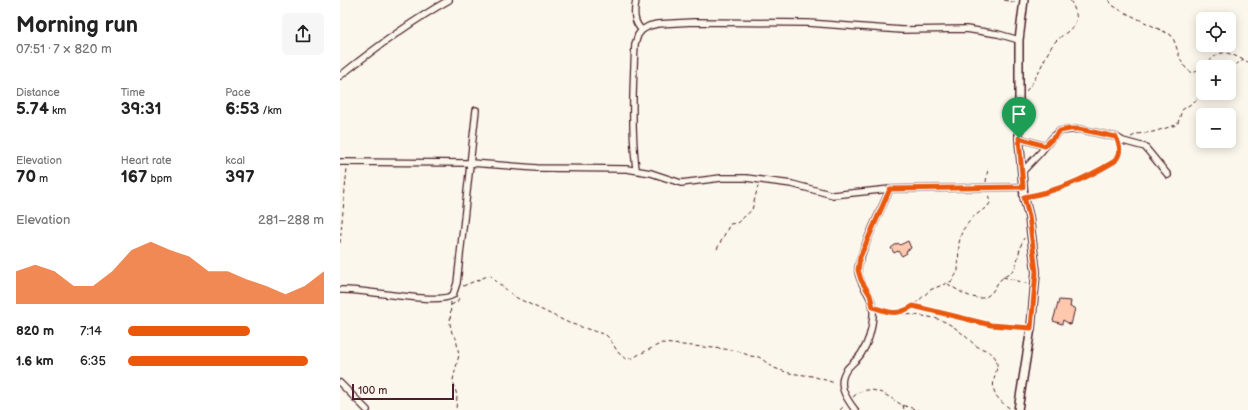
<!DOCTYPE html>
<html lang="en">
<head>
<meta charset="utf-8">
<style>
  :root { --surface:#fff; --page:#f6f6f6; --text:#222; --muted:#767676; --accent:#ea580c }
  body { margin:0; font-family:"Balsamiq Sans",sans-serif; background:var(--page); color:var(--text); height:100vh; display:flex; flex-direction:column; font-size:15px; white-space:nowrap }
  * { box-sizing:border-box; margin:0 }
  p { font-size:13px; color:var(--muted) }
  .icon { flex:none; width:22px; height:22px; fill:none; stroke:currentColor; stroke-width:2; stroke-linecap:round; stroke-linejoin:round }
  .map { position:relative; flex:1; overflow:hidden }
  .sheet { display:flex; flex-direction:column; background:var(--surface); width:340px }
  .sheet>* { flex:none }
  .buttons { position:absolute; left:856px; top:12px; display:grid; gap:8px }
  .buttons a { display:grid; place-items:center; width:40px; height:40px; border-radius:6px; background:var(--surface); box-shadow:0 2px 10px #0003; font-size:20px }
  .scale { position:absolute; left:12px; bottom:10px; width:102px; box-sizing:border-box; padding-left:4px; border:2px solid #4a1f2b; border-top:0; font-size:11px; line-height:14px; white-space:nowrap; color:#4a1f2b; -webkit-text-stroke:3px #fbf7ec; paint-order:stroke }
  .pin { position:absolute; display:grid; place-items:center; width:34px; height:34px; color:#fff; margin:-41px -17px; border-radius:50% 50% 50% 0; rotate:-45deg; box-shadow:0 0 4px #0007 }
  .pin .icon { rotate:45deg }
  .round { display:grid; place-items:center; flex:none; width:42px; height:42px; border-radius:6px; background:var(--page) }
  .head { display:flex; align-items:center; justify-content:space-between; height:68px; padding:0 16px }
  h1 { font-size:22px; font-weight:700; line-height:30px }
  .figures { display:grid; grid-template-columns:repeat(3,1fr); gap:6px; height:68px; padding:4px 16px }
  .figures div { display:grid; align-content:center }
  .figures b { font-size:17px; font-weight:700 }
  .figures small { font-size:11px; font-weight:400 }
  .figures p { font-size:11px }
  .chart { height:112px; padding:8px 16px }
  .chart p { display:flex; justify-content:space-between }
  .chart svg { width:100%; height:72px; margin-top:4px; fill:var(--accent); opacity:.7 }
  ul { padding:0 16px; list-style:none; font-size:13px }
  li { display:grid; grid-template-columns:64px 48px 1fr; align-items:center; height:30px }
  li i { height:10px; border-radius:5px; background:var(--accent) }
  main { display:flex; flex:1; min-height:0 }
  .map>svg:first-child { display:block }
  .building { fill:#fdc8ae; stroke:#4a1f2b }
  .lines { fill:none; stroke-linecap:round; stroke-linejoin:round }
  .minor-casing { stroke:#4a1f2b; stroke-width:8 }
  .tertiary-casing { stroke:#4a1f2b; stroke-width:10 }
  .path { stroke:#4a1f2b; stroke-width:1; stroke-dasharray:4 3; stroke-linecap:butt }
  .minor { stroke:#fbf7ec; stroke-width:5.5 }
  .tertiary { stroke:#fbf7ec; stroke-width:7 }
  .route-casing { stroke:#fff; stroke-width:8 }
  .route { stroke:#ea580c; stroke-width:5 }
</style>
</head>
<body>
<main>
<section class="sheet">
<div class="head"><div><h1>Morning run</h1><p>07:51 · 7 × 820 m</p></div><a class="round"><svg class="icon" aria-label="share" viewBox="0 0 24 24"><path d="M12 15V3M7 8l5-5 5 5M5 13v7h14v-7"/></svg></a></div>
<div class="figures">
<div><p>Distance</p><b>5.74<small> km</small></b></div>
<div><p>Time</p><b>39:31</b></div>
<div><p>Pace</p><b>6:53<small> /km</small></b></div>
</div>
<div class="figures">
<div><p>Elevation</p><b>70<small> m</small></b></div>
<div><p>Heart rate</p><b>167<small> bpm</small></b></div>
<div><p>kcal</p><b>397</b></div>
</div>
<div class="chart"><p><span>Elevation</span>281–288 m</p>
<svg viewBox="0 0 160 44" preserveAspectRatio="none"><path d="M0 44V24L10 20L20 24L30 33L40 33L50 24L60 11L70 6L80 11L90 15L100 24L110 24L120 29L130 33L140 38L150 33L160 24V44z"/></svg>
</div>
<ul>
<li><b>820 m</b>7:14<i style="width:62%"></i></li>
<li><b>1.6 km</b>6:35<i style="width:92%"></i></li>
</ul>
</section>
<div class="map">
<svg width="908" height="410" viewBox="0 0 908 410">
  <rect width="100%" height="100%" fill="#fbf7ec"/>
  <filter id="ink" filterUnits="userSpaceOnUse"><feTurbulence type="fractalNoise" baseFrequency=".025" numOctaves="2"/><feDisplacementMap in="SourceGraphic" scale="8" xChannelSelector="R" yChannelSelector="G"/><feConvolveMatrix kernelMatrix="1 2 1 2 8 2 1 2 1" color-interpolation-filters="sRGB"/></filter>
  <g filter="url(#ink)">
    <g class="building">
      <polygon points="568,241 571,248 566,251 567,253 562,256 558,251 554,253 551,248 558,243 560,245"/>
      <polygon points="719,300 731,301 730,307 735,308 731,325 723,320 722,324 713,321"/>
    </g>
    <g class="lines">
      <defs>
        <g id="minor">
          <path d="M296 0C294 12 293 22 302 30"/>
          <path d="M0 76C35 48 70 22 109 0"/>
          <polyline points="679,138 705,146"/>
          <polyline points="0,162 131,163 197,168 287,169 311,173 341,183 381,178 406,178 452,184 493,195 550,189 683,187"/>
          <path d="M296 169C291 128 293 86 295 44L298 35 302 30 309 26 317 24 354 22 468 23 562 30 626 29 658 34 679 40"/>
          <polyline points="682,172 700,153 713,137 720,131 739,129 776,137 783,141 805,147 828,175"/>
          <path d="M0 290C24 288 96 306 113 295L117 283 136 110"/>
          <polyline points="0,383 27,410"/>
          <path d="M515 410C506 398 496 384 507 369 511 364 517 360 521 354 529 342 532 330 533 316 535 295 520 288 518 271 516 260 544 203 550 189"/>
        </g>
        <polyline id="tertiary" points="678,410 691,328 696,272 689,217 684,197 679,138 679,40 684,0"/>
      </defs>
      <use href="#minor" class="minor-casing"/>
      <use href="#tertiary" class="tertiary-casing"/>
      <g class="path">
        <polyline points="664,0 677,3"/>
        <path d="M769 0 772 5 780 10 831 35C839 47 838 67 853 73L863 68"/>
        <path d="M864 67C882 46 886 52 908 62"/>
        <polyline points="889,68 904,60"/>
        <path d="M686 91C699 77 703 58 714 43 721 35 732 31 736 21 738 15 733 5 730 0"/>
        <polyline points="791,137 797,134 813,132 836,125 838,123 842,110 858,99 863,91"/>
        <polyline points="646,182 648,168"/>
        <polyline points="692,196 705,193 729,184 764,168 778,158 780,147"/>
        <polyline points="0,243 7,168"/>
        <polyline points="377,249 390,224 397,223 412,210 418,186"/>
        <polyline points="663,277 689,284"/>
        <path d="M608 284C619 291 638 305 650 294 654 291 656 285 659 281 664 276 672 274 675 267 679 258 679 247 684 238"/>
        <path d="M123 286 150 275 158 283 177 298 229 323 266 335C275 343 275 354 287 359L292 358 322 343 384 349 398 351 410 356 419 357 434 368 449 373 472 376 495 383"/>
        <polyline points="111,302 110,324 112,333 116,338 119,355 113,380 117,396 116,410"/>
        <polyline points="111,305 117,302 120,296"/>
        <polyline points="573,306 651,325 683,328"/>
        <path d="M540 309C558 315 576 314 594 318 611 322 623 334 635 345 640 349 650 350 654 356 666 372 636 387 671 409"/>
        <polyline points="556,313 564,311 573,306 590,290 612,281 618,271 619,243 622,231 632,218 648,206 650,203 648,193"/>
        <path d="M513 397C530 381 547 396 562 405 567 407 573 408 578 410"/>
        <polyline points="563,405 564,410"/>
        <polyline points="500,410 504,406"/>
      </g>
      <use href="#minor" class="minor"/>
      <use href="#tertiary" class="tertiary"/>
    </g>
  </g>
  <g class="lines" filter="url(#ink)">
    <defs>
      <path id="route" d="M730 129H739L776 137C780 146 782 153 775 161 747 178 717 192 684 197L689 216 696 272 691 328 651 325 573 306C557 316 550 313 533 307L530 295 521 280 518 270 520 257 550 189 683 187 679 138 705 146 720 131Z"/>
    </defs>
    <use href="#route" class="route-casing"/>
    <use href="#route" class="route"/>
  </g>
</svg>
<div class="buttons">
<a><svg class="icon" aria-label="locate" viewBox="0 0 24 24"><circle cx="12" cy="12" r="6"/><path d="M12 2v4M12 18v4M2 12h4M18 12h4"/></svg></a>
<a>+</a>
<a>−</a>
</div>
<div class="scale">100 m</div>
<div class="pin" style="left:679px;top:138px;background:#1e9e55"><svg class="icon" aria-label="arrive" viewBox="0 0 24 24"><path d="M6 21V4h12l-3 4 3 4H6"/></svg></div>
</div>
</main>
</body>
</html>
